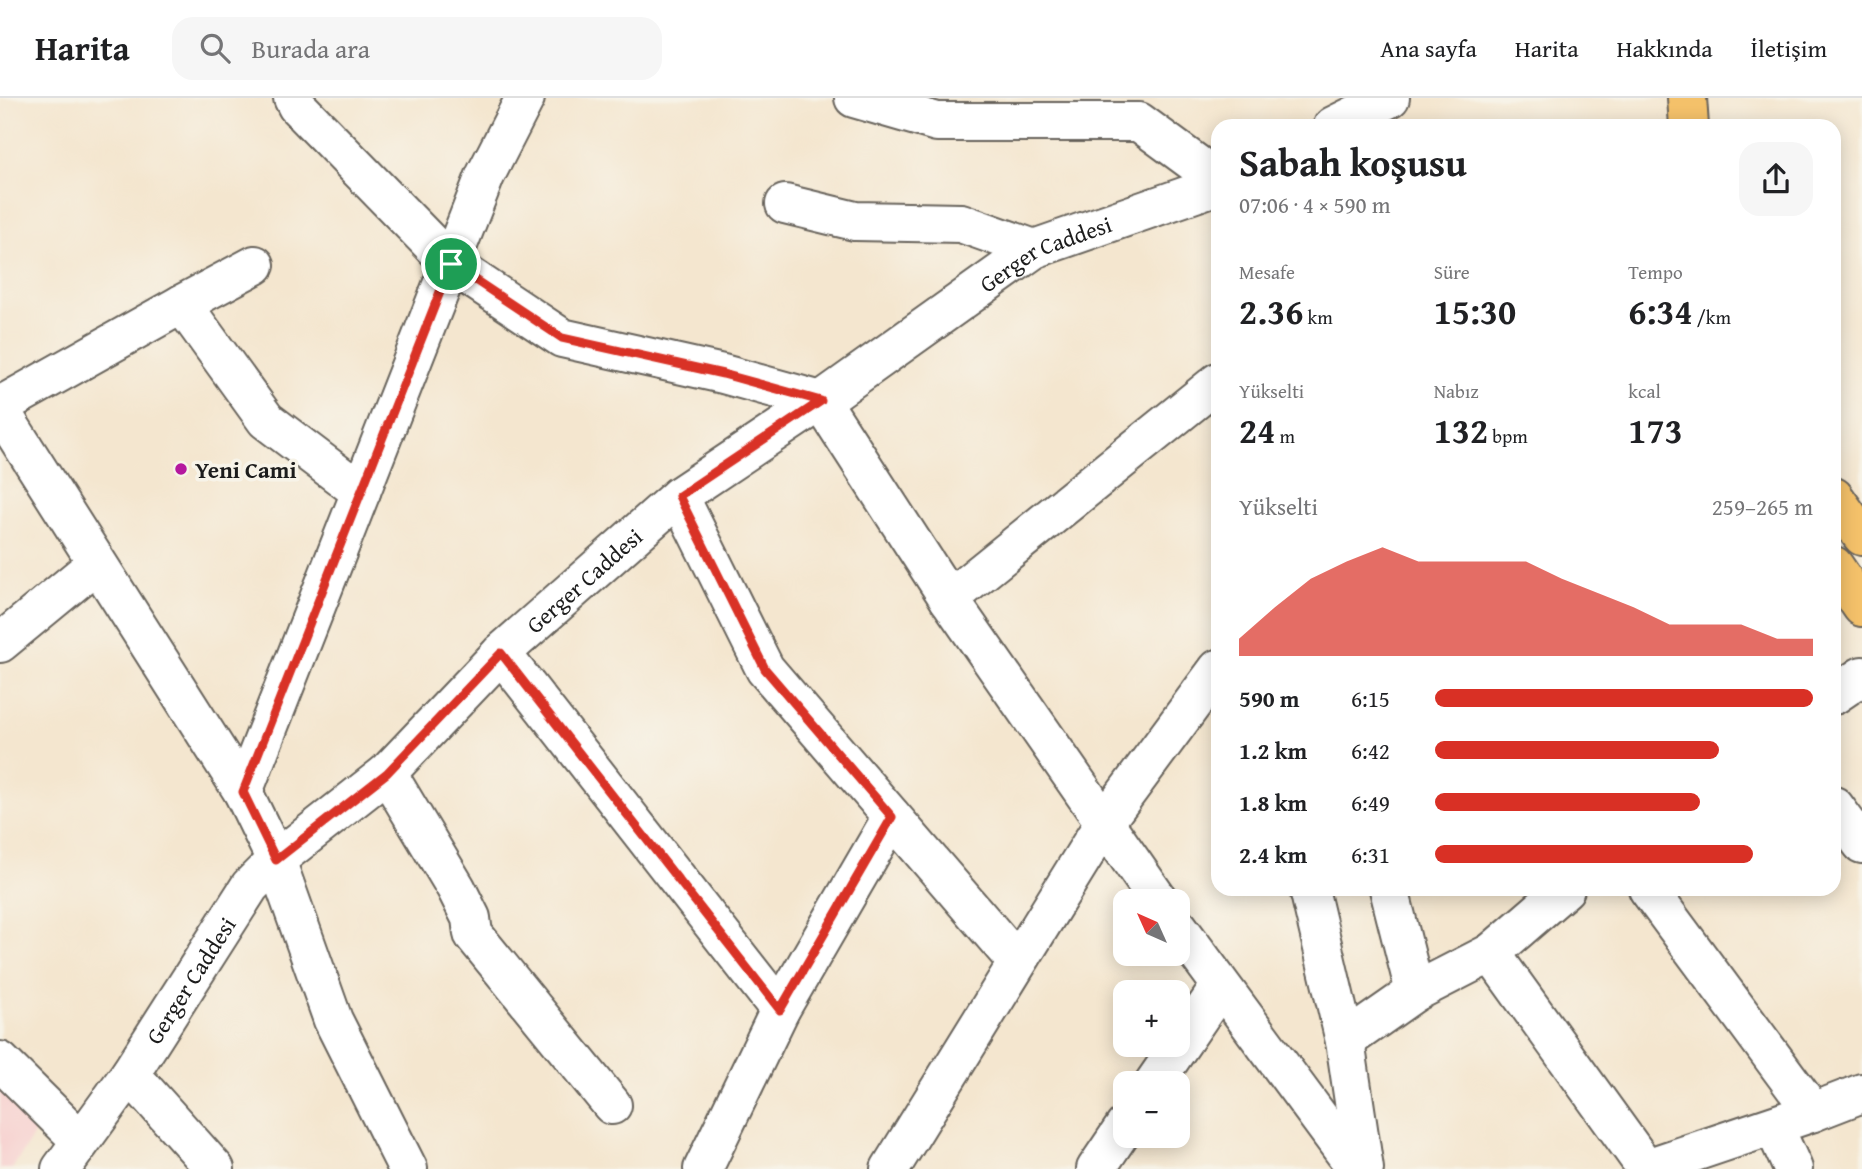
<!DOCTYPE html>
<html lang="tr">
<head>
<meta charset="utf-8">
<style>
  :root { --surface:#fff; --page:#f6f6f6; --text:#202124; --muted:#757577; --line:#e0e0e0; --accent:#d93025 }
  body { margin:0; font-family:"Gentium Book Plus",serif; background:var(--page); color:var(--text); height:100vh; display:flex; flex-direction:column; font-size:26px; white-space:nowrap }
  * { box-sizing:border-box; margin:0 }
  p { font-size:23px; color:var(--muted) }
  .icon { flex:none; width:38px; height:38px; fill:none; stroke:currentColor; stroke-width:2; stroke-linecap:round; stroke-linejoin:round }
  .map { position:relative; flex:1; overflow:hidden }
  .panel { position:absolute; left:1211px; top:21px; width:630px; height:777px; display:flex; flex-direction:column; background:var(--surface); border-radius:21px; box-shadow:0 4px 18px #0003 }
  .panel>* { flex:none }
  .needle { width:46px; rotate:315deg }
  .buttons { position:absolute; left:1113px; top:791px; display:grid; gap:14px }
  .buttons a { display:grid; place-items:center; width:77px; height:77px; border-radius:14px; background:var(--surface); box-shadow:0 4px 18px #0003; font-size:35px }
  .pin { position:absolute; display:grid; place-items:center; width:60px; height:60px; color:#fff; margin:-30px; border:4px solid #fff; border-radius:50%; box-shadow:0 2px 7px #0007 }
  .round { display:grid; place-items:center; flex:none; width:74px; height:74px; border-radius:21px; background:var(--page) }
  .head { display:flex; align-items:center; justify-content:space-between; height:119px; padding:0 28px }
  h1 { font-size:38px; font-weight:800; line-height:52px }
  .metrics { display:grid; grid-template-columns:repeat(3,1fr); gap:10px; height:119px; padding:7px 28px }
  .metrics div { display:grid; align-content:center }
  .metrics b { font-size:35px; font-weight:800 }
  .metrics small { font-size:19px; font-weight:400 }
  .metrics p { font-size:19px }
  .chart { height:196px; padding:14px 28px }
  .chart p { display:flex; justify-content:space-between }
  .chart svg { width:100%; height:126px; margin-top:7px; fill:var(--accent); opacity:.7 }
  ul { padding:0 28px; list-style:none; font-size:23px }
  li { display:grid; grid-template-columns:112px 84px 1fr; align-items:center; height:52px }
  li i { height:18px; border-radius:9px; background:var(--accent) }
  header { display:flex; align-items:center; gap:42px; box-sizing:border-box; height:98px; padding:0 35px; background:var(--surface); border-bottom:2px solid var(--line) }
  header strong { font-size:33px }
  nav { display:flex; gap:38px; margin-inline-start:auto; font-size:24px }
  .search { width:490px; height:63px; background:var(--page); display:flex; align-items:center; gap:18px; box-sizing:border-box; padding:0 24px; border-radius:21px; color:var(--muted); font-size:26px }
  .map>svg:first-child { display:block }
  .built { fill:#f7d0cf }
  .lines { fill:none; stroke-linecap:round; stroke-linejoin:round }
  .minor-casing { stroke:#68635b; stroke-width:42 }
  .major-casing { stroke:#68635b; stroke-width:42 }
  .minor { stroke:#fff; stroke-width:38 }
  .major { stroke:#f4c16a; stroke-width:38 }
  .route-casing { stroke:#fff; stroke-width:14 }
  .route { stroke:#d93025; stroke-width:9 }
  .poi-dot { fill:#b5179e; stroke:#f7f3e8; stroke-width:2.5 }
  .labels { text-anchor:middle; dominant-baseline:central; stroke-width:7; stroke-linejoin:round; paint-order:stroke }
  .street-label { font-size:23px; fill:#1c1c1c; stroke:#f7f3e8 }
  .poi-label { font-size:23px; font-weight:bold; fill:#1c1c1c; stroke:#f7f3e8; text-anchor:start }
</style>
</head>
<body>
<header>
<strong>Harita</strong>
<div class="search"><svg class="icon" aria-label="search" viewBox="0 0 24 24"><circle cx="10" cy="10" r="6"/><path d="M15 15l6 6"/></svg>Burada ara</div>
<nav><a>Ana sayfa</a><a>Harita</a><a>Hakkında</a><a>İletişim</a></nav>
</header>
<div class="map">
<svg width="1862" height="1071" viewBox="0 0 1862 1071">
  <rect width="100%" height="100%" fill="#f7f3e8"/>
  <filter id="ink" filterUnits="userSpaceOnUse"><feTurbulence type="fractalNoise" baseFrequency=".0143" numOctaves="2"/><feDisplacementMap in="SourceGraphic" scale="14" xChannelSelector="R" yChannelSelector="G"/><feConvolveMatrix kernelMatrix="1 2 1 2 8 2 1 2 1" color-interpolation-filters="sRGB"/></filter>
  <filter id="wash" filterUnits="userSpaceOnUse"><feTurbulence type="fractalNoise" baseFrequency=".00686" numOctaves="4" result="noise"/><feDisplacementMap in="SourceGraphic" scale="28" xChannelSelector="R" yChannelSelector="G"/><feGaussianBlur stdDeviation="1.57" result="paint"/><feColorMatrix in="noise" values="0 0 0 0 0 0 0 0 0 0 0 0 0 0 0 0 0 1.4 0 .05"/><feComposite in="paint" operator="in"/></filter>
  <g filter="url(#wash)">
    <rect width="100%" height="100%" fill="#f4e6cf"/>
    <polygon class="built" points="0,991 38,1030 12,1071 0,1071"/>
  </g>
  <g filter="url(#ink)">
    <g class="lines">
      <defs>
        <g id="minor">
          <polyline points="293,0 297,8 451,166 562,240 723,276 821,303 949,501 1159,803"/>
          <polyline points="854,0 937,24 1139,24 1218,82"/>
          <polyline points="1333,28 1390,0"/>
          <polyline points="785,106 855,123 961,125 1034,151"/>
          <polyline points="182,206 255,167"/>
          <polyline points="0,308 182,206 266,322 361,394"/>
          <polyline points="0,312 243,694 276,762 333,922 408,1071"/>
          <polyline points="679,398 765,571 1017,864"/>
          <polyline points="949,501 1218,284"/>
          <polyline points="0,545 96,466"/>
          <polyline points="501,555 780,912"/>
          <polyline points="1834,597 1862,578"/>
          <polyline points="387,675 456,790 471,820 473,836 612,1007"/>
          <polyline points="243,694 485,78 525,0"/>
          <polyline points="1834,708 1862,746"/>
          <polyline points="1309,791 1345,943 1364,1071"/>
          <polyline points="1389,791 1415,894"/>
          <polyline points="1178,829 1357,1071"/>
          <polyline points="1491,855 1565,791"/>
          <polyline points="1345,943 1415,894 1491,855 1646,1070"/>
          <polyline points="0,963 80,1042"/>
          <polyline points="130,976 215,1071"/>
          <polyline points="1154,985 1220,889"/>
          <polyline points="1813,1014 1862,995"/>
          <polyline points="1774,1029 1793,1071"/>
          <path id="s1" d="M61 1071 130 976 250 788 276 762 387 675 501 555 679 398 821 303 1034 151 1218 87"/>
          <polyline points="703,1071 780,912 892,719"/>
          <polyline points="890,1071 1104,725 1218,571"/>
          <polyline points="1096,1071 1125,1028"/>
          <polyline points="1644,1071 1813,1014 1648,791"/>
        </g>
        <g id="major">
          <polyline points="1687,0 1689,28"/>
          <polyline points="1834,399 1862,438"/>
          <polyline points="1834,468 1862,509"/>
        </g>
      </defs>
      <use href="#minor" class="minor-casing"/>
      <use href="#major" class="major-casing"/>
      <use href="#minor" class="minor"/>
      <use href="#major" class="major"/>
    </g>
  </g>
  <g class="lines" filter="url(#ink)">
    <defs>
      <polygon id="route" points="451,166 562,240 723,276 821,303 679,398 765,571 892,719 780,912 501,555 387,675 276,762 243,694"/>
    </defs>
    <use href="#route" class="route-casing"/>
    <use href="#route" class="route"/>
  </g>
  <circle class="poi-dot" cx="181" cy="371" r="7"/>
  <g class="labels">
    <g class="street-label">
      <text stroke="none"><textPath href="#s1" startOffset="1362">Gerger Caddesi</textPath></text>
      <text stroke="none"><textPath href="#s1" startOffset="794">Gerger Caddesi</textPath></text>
      <text stroke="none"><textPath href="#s1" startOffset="229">Gerger Caddesi</textPath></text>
    </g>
    <g class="poi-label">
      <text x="195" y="371">Yeni Cami</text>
    </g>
  </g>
</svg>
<div class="buttons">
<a><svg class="needle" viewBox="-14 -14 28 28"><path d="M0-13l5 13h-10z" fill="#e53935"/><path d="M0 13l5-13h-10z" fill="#757577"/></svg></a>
<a>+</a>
<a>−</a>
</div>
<div class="pin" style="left:451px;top:166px;background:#1e9e55"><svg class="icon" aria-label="arrive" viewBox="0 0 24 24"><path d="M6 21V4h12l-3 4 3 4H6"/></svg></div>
<section class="panel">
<div class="head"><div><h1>Sabah koşusu</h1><p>07:06 · 4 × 590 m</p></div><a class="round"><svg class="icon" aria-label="share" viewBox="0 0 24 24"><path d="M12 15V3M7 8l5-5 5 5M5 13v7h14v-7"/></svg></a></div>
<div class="metrics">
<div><p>Mesafe</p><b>2.36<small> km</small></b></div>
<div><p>Süre</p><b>15:30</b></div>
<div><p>Tempo</p><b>6:34<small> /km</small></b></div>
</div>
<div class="metrics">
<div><p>Yükselti</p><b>24<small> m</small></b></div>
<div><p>Nabız</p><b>132<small> bpm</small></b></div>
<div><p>kcal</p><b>173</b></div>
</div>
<div class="chart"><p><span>Yükselti</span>259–265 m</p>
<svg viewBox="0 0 160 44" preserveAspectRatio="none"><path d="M0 44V38L10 27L20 17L30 11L40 6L50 11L60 11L70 11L80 11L90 17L100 22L110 27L120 33L130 33L140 33L150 38L160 38V44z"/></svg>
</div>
<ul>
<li><b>590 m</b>6:15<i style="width:100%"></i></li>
<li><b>1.2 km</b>6:42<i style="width:75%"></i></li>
<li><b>1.8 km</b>6:49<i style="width:70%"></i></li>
<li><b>2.4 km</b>6:31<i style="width:84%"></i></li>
</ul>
</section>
</div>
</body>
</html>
